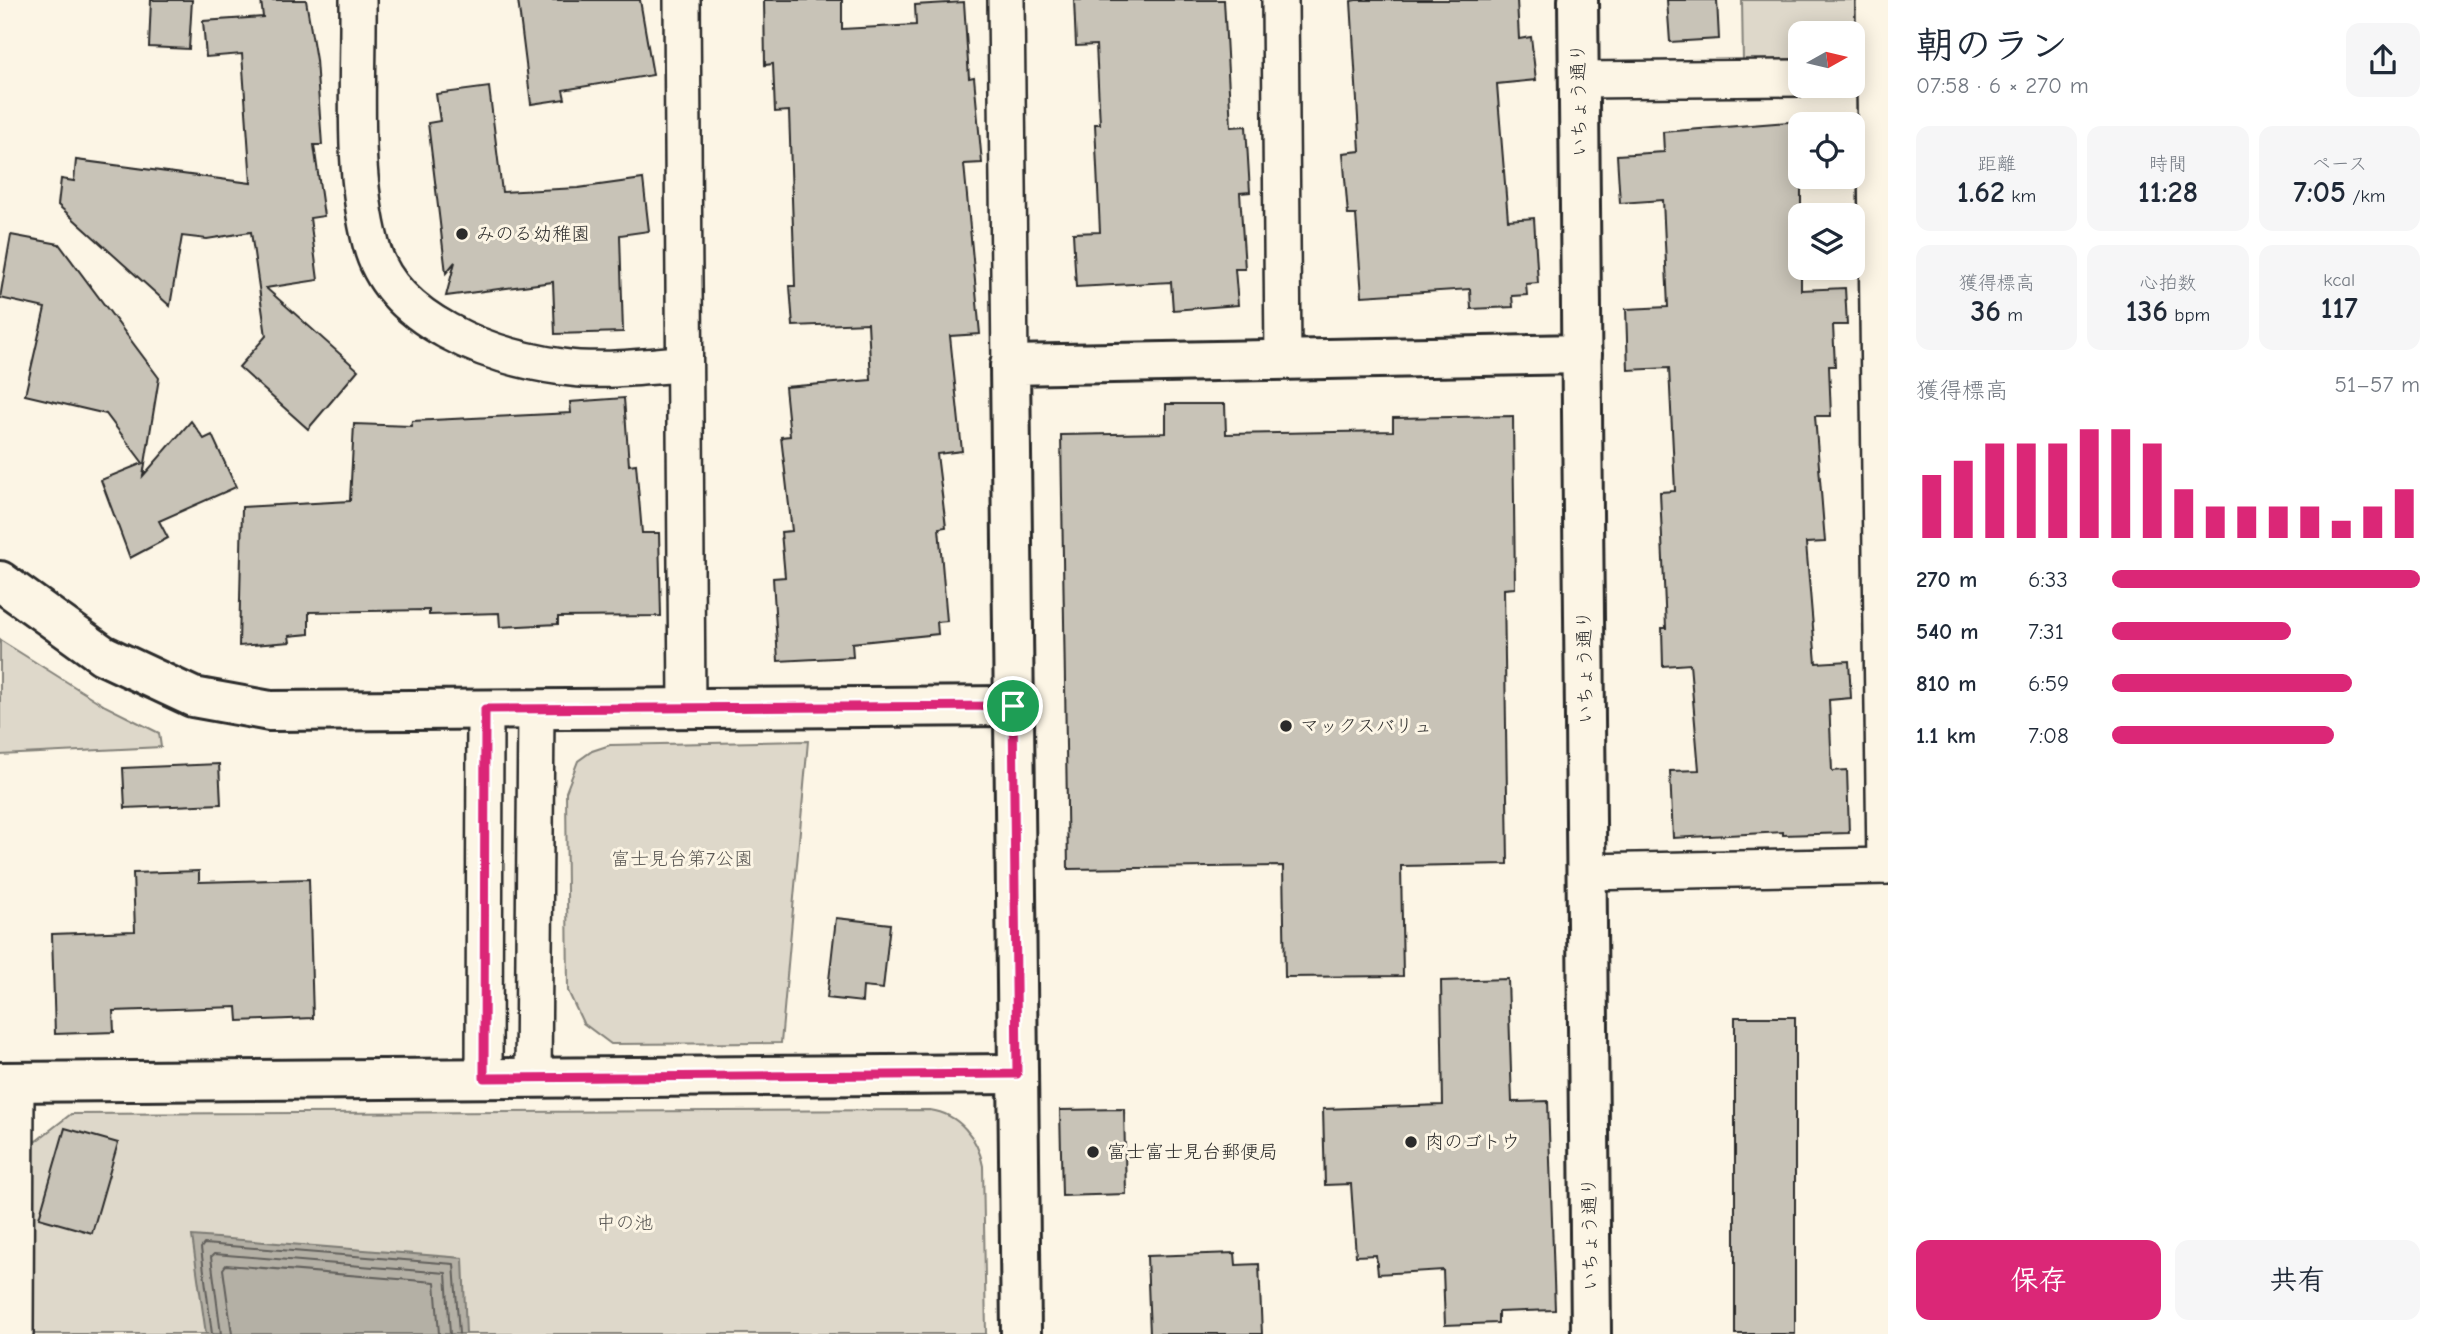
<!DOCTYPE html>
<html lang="ja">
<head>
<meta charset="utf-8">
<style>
  :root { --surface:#fff; --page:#f6f6f7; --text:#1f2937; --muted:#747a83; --accent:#db2777 }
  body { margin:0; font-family:"Comic Neue","Klee One",sans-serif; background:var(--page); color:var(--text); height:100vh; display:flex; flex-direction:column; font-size:26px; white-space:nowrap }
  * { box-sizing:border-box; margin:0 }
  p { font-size:23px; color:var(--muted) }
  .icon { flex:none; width:38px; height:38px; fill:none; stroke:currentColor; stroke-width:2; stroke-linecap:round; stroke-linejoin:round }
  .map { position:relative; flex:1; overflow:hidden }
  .details { display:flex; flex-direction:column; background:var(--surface); width:560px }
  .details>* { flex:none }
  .needle { width:46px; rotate:82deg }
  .buttons { position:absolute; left:1788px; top:21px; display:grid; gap:14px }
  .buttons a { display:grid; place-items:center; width:77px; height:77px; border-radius:14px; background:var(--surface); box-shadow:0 4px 18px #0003; font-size:35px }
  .pin { position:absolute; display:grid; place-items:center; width:60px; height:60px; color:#fff; margin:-30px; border:4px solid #fff; border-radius:50%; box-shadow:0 2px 7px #0007 }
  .round { display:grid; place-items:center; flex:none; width:74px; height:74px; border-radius:14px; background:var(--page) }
  .summary { display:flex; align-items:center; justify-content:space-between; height:119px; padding:0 28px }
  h1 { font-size:38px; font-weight:600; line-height:52px }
  .stats { display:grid; grid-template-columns:repeat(3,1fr); gap:10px; height:119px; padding:7px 28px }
  .stats div { display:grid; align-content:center; border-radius:14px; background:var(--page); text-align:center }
  .stats b { font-size:30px; font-weight:600 }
  .stats small { font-size:19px; font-weight:400 }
  .stats p { font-size:19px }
  .chart { height:196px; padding:14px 28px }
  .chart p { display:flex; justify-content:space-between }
  .chart svg { width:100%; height:126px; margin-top:7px; stroke:var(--accent); stroke-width:6 }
  .cta { display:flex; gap:14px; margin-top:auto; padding:14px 28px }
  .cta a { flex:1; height:80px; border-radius:14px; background:var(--accent); color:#fff; font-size:28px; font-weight:600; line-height:80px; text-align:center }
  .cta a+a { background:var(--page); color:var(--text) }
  ul { padding:0 28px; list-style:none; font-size:23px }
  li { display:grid; grid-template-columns:112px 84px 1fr; align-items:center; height:52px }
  li i { height:18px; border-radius:9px; background:var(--accent) }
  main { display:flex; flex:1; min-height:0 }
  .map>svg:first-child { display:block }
  .green { fill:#ded8ca; stroke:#84827a; stroke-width:2 }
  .water { fill:#b4b0a5; stroke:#7d7b74; stroke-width:2 }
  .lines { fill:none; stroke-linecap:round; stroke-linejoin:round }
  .shore { stroke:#62605c; stroke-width:2 }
  .building { fill:#c8c3b7; stroke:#2b2b2b; stroke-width:2 }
  .minor-casing { stroke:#2b2b2b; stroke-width:40 }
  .tertiary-casing { stroke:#2b2b2b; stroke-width:44 }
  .minor { stroke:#fcf5e5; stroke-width:35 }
  .tertiary { stroke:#fcf5e5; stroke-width:38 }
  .route-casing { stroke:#fff; stroke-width:14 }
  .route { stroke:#db2777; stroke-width:9 }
  .poi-dot { fill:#2b2b2b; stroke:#fcf5e5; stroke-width:2.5 }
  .labels { text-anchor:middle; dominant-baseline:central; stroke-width:6; stroke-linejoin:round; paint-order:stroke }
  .street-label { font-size:19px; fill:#2b2b2b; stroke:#fcf5e5 }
  .poi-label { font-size:19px; fill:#2b2b2b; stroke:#fcf5e5; text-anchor:start }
  .park-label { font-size:19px; fill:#585653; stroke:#fcf5e5 }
</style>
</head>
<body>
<main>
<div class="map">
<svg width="1888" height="1334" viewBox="0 0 1888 1334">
  <rect width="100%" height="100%" fill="#fcf5e5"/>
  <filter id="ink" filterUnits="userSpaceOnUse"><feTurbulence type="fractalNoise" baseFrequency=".0143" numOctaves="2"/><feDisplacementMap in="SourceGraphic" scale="14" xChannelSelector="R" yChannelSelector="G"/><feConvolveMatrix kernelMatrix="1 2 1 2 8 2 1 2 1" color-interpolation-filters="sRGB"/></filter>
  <g filter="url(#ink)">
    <g class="green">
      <polygon points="1742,0 1857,0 1858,37 1853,42 1853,33 1801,33 1801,62 1743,63"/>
      <polygon points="0,640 105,706 159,733 161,747 0,755"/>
      <polygon points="808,741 781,1043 611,1044 583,1023 568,991 566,792 578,761 592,751 610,745"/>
      <path d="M930 1110C959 1114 978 1138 983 1166L986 1334H30L31 1145 71 1114Z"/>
    </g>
    <polygon class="water" points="192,1236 463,1258 466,1334 206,1334"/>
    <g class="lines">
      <g class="shore">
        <polyline points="212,1334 201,1248 204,1244 454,1264 459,1334"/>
        <polyline points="221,1334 211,1257 214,1254 446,1273 450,1334"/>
        <polyline points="232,1334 223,1269 226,1265 435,1282 439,1334"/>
      </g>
    </g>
    <g class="building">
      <polygon points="151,0 192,0 189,49 149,47"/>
      <polygon points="261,0 306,0 316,60 322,145 314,145 324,216 310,218 318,280 266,288 358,370 308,429 239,367 266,336 251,232 207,239 182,236 170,306 58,205 61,179 74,181 76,160 251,183 242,54 206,57 203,21 263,17"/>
      <polygon points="518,0 640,0 653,75 563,90 565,99 531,104"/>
      <polygon points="764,0 842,0 842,29 916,25 915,5 964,2 969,78 974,77 982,163 964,164 980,334 950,336 962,451 937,454 946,527 939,528 947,621 937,622 938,634 852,643 853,657 778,661 773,578 785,577 781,532 792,531 781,437 790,436 785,387 871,380 868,323 793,326 790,286 795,286 789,111 775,112 773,64 765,65"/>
      <polygon points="1074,0 1224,0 1231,127 1246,126 1250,192 1240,193 1245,269 1235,269 1238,305 1173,310 1171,282 1076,287 1073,233 1100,232 1095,124 1100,124 1096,45 1076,46"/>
      <polygon points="1356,0 1517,0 1519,39 1531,37 1536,80 1497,84 1499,110 1508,220 1534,218 1538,283 1526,284 1527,295 1512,296 1513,307 1471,309 1470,289 1362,296 1356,215 1348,215 1343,153 1360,151 1351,1"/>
      <polygon points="1667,0 1717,0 1719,39 1670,42"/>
      <polygon points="489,87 502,192 578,188 643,179 649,231 620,235 623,332 555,334 553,282 446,296 455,262 446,273 428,123 440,121 436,94"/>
      <polygon points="1801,121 1801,290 1845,288 1847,325 1833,325 1835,366 1829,366 1831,416 1815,416 1825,542 1806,543 1816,663 1849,661 1851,698 1829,700 1832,771 1847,770 1849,833 1783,835 1783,832 1673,838 1670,771 1699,770 1690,664 1663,666 1662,628 1666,628 1660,492 1675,491 1669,368 1628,370 1626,309 1668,307 1663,200 1620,203 1617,155 1664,152 1663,132"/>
      <polygon points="11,235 59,244 159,378 143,476 191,421 204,439 212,435 236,487 159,521 168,538 130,558 101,480 143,463 106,414 25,395 45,308 0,298"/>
      <polygon points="624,398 629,465 636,464 642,533 659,533 661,616 558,617 558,624 500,627 499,613 429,615 429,610 309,612 309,634 289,636 290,642 239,646 242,507 350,501 354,424 411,426 412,421 571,413 570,402"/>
      <polygon points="1166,404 1225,404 1226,434 1393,431 1393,418 1513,416 1515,588 1504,589 1508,864 1401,866 1403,976 1285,977 1283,866 1068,869 1061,435 1166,433"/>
      <polygon points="219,764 221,804 125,808 123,768"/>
      <polygon points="199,871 199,882 309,879 313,1018 238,1021 237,1007 113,1011 114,1032 55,1034 52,934 135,931 133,873"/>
      <polygon points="836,918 890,924 883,989 863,987 862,1002 827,998"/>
      <polygon points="1508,979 1512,1102 1548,1101 1555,1310 1498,1312 1498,1323 1445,1325 1443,1270 1378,1274 1376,1255 1356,1256 1351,1184 1325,1185 1323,1109 1443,1105 1441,981"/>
      <rect x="1735" y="1017" width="60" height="317"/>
      <polygon points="1124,1109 1126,1194 1062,1196 1060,1110"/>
      <polygon points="65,1128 118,1143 92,1233 39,1218"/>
      <polygon points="1235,1253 1236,1265 1259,1264 1262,1334 1150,1334 1147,1256"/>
    </g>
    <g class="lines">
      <defs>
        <g id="minor">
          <path d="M358 0C359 80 351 166 371 244 391 322 491 357 562 367 601 373 645 366 684 364"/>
          <polyline points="682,0 687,708"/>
          <polyline points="1006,0 1010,365"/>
          <polyline points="1280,0 1283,360"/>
          <polyline points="1874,0 1885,866"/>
          <polyline points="1579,80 1801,78"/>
          <polyline points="1586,872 1888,866"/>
          <polyline points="484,1078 485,709"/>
          <polyline points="533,1078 536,709"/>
          <polyline points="15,1334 16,1082"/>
        </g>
        <g id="tertiary">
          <polyline points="1578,0 1591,1334"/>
          <polyline points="0,581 103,655 193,697 270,711 1013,706"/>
          <polyline points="0,1082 1017,1074"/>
          <polyline points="1021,1334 1010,365 1582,354"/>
        </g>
      </defs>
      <use href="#minor" class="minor-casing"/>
      <use href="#tertiary" class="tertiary-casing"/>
      <use href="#minor" class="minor"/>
      <use href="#tertiary" class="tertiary"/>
    </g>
  </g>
  <g class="lines" filter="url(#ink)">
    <defs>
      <polygon id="route" points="1013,706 1017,1074 484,1078 485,709"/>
    </defs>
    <use href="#route" class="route-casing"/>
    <use href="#route" class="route"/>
  </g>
  <g class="poi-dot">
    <circle cx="462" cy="234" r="7"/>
    <circle cx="1286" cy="726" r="7"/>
    <circle cx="1411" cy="1142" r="7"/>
    <circle cx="1093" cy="1152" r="7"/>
  </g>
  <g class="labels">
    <g class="street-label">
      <text transform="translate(1579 100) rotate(-91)">いちょう通り</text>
      <text transform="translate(1585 667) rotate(-91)">いちょう通り</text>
      <text transform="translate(1590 1234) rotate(-91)">いちょう通り</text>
    </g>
    <g class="poi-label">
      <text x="476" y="234">みのる幼稚園</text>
      <text x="1300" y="726">マックスバリュ</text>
      <text x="1425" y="1142">肉のゴトウ</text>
      <text x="1107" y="1152">富士富士見台郵便局</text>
    </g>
    <g class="park-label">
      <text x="682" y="859">富士見台第7公園</text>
      <text x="625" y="1223">中の池</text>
    </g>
  </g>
</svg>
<div class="buttons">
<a><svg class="needle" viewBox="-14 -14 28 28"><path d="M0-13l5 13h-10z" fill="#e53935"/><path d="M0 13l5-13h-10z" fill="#747a83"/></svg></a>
<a><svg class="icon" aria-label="locate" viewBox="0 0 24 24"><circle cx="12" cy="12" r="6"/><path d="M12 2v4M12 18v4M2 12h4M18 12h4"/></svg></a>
<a><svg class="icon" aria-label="layers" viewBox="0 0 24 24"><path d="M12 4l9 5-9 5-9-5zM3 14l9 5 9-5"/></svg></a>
</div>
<div class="pin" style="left:1013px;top:706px;background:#1e9e55"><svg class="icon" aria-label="arrive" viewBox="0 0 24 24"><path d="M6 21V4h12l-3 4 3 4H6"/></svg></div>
</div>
<section class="details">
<div class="summary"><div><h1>朝のラン</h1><p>07:58 · 6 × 270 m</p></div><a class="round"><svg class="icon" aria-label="share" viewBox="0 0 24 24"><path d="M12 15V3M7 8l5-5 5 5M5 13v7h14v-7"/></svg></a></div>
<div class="stats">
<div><p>距離</p><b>1.62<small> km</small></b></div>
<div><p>時間</p><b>11:28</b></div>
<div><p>ペース</p><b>7:05<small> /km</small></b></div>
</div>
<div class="stats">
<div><p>獲得標高</p><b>36<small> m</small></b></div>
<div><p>心拍数</p><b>136<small> bpm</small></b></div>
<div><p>kcal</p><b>117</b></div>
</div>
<div class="chart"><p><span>獲得標高</span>51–57 m</p>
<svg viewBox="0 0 160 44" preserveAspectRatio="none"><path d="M5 44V22M15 44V17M25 44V11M35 44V11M45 44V11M55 44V6M65 44V6M75 44V11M85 44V27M95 44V33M105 44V33M115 44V33M125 44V33M135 44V38M145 44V33M155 44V27"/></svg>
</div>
<ul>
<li><b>270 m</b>6:33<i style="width:100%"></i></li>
<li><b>540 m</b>7:31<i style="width:58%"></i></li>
<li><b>810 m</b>6:59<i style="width:78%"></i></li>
<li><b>1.1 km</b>7:08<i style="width:72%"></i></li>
</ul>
<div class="cta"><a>保存</a><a>共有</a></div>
</section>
</main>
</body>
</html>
